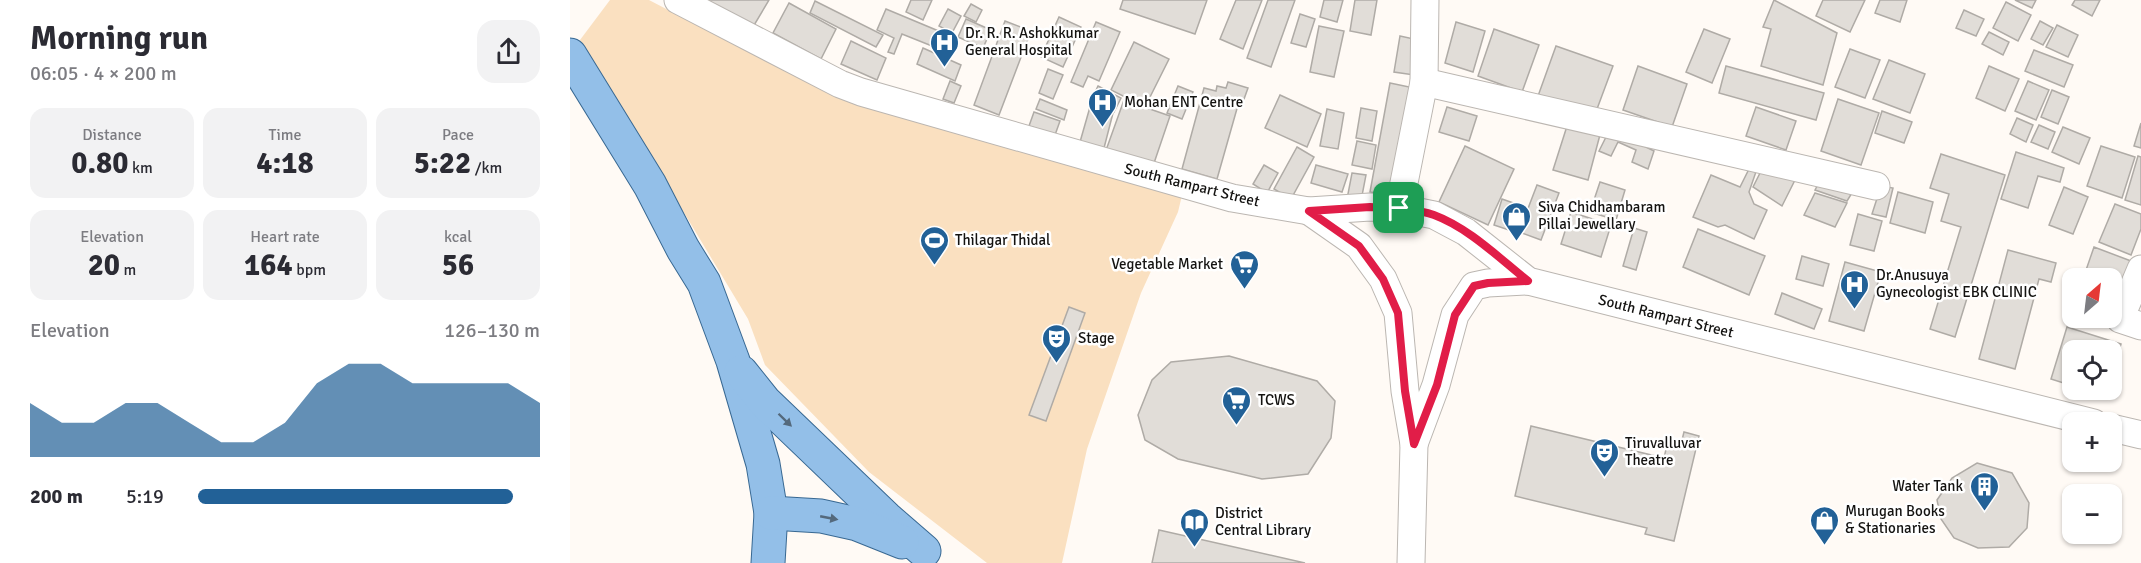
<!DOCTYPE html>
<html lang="en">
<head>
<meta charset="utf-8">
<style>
  :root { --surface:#fff; --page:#f2f2f3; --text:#2b2b33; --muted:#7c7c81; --accent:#226197 }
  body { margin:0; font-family:Signika,sans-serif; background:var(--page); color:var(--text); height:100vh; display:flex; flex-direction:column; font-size:22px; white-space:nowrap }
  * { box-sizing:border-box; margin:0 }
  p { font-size:20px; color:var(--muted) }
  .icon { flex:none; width:33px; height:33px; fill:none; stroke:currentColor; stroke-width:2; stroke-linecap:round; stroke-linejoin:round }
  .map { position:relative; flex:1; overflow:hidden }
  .drawer { display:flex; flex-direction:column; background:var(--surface); width:570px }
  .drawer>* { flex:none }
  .needle { width:39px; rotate:28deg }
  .tools { position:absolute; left:1492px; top:268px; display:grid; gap:12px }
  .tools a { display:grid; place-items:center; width:60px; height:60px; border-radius:12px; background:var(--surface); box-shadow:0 2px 4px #0004; font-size:30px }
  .pin { position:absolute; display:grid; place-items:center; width:51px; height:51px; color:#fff; margin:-26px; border-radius:12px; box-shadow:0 3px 9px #0006 }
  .round { display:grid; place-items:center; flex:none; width:63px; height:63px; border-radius:18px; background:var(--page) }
  .summary { display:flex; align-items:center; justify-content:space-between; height:102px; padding:0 30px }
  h1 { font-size:33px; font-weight:700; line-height:45px }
  .stats { display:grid; grid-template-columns:repeat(3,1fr); gap:9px; height:102px; padding:6px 30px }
  .stats div { display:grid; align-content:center; border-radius:15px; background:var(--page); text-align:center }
  .stats b { font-size:30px; font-weight:700 }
  .stats small { font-size:16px; font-weight:400 }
  .stats p { font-size:16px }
  .chart { height:168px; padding:12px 30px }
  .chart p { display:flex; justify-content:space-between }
  .chart svg { width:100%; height:108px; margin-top:6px; fill:var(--accent); opacity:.7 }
  ul { padding:0 30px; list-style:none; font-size:20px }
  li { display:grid; grid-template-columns:96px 72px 1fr; align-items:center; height:45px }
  li i { height:15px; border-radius:8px; background:var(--accent) }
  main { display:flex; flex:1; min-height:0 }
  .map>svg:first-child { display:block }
  .green { fill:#fae0c0 }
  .building { fill:#e1ddd8; stroke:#afaba6; stroke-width:1.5 }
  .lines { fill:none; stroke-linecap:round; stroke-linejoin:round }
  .minor-casing { stroke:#bbb6b1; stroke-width:29 }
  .major-casing { stroke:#386892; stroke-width:35 }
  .minor { stroke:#fff; stroke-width:27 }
  .major { stroke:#93bfe8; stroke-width:33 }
  .oneway { fill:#54697c }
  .route-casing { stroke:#fff; stroke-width:12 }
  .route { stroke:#e11d48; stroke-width:8 }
  .labels { text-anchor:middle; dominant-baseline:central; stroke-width:5; stroke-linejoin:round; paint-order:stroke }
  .poi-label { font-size:15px; fill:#141311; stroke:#fff; text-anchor:start }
  .street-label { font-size:15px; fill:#141311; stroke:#fff }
</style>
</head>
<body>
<main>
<section class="drawer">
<div class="summary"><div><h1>Morning run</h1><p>06:05 · 4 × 200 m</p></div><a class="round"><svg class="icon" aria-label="share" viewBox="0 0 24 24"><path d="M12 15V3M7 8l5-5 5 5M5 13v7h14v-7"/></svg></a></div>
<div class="stats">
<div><p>Distance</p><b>0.80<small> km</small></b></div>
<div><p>Time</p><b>4:18</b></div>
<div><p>Pace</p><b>5:22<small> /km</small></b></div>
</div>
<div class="stats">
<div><p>Elevation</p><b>20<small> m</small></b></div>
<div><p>Heart rate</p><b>164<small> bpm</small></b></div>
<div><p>kcal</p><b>56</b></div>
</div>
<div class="chart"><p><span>Elevation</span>126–130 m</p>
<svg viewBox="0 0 160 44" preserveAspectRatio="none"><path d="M0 44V22L10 30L20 30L30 22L40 22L50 30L60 38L70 38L80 30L90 14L100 6L110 6L120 14L130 14L140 14L150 14L160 22V44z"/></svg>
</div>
<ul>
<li><b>200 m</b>5:19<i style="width:92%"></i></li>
</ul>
</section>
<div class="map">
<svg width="1571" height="563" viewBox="0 0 1571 563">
  <rect width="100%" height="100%" fill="#fffaf5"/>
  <polygon class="green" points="40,0 79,0 175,50 613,191 608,212 571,293 517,449 492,563 417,563 299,472 195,365 178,319 10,40"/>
  <g class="building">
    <polygon points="135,0 199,0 183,27"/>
    <polygon points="341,0 362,0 353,20 336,12"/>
    <polygon points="553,0 637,0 625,34 550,9"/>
    <polygon points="666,0 692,0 673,49 650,39"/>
    <polygon points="698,0 725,0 701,67 677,58"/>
    <polygon points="754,0 773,0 767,22 750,17"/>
    <polygon points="785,0 807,0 801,35 780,31"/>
    <polygon points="1204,0 1267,33 1253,85 1191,66 1201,29 1193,27"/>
    <polygon points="1253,0 1295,0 1280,32 1246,16"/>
    <polygon points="1310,0 1337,0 1330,22 1305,13"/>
    <polygon points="1445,0 1466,0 1462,8"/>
    <polygon points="1505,0 1530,0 1522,16 1502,5"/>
    <polygon points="245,1 313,35 306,47 240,13"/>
    <polygon points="1436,2 1461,15 1448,41 1423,28"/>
    <polygon points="219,3 266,29 251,59 203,33"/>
    <polygon points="401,4 412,10 406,22 394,16"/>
    <polygon points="316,9 383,37 377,52 332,34 324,54 318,52 324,38 307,30"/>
    <polygon points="378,9 391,16 382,33 369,26"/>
    <polygon points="1394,10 1414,19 1406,36 1386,28"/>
    <polygon points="730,14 745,19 736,47 721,43"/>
    <polygon points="489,17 511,27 493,67 471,57"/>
    <polygon points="396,19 421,30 413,48 388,37"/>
    <polygon points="435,21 461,31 429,115 404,105"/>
    <polygon points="1470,21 1483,28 1473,45 1461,39"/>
    <polygon points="526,22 550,32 529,81 518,76 513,87 501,82"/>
    <polygon points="886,22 915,31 903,72 875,63"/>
    <polygon points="1487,25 1508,35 1498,57 1476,47"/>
    <polygon points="749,26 774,31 764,77 740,72"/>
    <polygon points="924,29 969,45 952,92 908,76"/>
    <polygon points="1134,29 1160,39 1142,83 1116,72"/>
    <polygon points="1419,32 1439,42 1433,55 1412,44"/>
    <polygon points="830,36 844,39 844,75 824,72"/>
    <polygon points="281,41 316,58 307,80 271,64"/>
    <polygon points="564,42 599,59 575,107 541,90"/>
    <polygon points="986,46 1043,66 1024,117 968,96"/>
    <polygon points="353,48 391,65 385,81 347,64"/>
    <polygon points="1280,49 1310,60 1295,98 1265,87"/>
    <polygon points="1464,50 1503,65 1494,87 1455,71"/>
    <polygon points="1319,60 1355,74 1340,113 1303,99"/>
    <polygon points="1068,66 1117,84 1102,127 1053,110"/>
    <polygon points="1156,66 1254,93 1246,120 1149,93"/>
    <polygon points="1419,66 1449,79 1435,111 1406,98"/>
    <polygon points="478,69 493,75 483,99 469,93"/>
    <polygon points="380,81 391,86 384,103 373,99"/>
    <polygon points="1458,81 1479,90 1466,120 1445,111"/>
    <polygon points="658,82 678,88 674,99 670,98 647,179 612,169 634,88 646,91 647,86 656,88"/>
    <polygon points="820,83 849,89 828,197 800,192"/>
    <polygon points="528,86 551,98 544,112 521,101"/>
    <polygon points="608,86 623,92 612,119 597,113"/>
    <polygon points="1482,90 1499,97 1488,124 1471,117"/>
    <polygon points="710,95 751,114 737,147 695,128"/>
    <polygon points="470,99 497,110 494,120 466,109"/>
    <polygon points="1268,99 1309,113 1291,165 1251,151"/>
    <polygon points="554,100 600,116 582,169 535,153"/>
    <polygon points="520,107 543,113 534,148 510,142"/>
    <polygon points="877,107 907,116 899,141 869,132"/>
    <polygon points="1186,107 1226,121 1216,150 1176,136"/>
    <polygon points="791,108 807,111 802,141 786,138"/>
    <polygon points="757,109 774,113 768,149 750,146"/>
    <polygon points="1312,111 1342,122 1334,143 1305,133"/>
    <polygon points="464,112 490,121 485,135 459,126"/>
    <polygon points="1447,118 1463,125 1456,142 1440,134"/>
    <polygon points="998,123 1031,131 1018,180 983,170"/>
    <polygon points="1571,123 1571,148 1564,146"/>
    <polygon points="1469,125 1485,132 1478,149 1461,142"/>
    <polygon points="1493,127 1520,138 1509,164 1482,152"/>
    <polygon points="1040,129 1084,151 1078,169 1062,162 1066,150 1048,142 1041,156 1029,151"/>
    <polygon points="787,141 806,145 802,169 782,165"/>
    <polygon points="895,146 944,169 918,225 869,202"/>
    <polygon points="1531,146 1565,157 1552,198 1517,186"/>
    <polygon points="727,147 744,157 721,199 704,189"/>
    <polygon points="1446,152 1494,168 1490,182 1468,176 1458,208 1431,199"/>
    <polygon points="1371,154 1435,175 1385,337 1360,329 1391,227 1371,221 1379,194 1360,188"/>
    <polygon points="1568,156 1571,157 1571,205 1555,200"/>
    <polygon points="1182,163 1188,166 1179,192 1184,204 1197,210 1184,239 1155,225 1148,227 1123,217 1141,175 1170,187"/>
    <polygon points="694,165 708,173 697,193 683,184"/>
    <polygon points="746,165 778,174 772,192 741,183"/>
    <polygon points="1192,169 1227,176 1212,206 1183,187"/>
    <polygon points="782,173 796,175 791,201 777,199"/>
    <polygon points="1251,179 1285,188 1277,201 1245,190"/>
    <polygon points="1030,182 1055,190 1046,220 1020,212"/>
    <polygon points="967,185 989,193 971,240 949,232"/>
    <polygon points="1311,186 1323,188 1316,217 1302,214"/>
    <polygon points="1494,187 1518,197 1503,234 1479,225"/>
    <polygon points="1328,192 1363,202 1355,233 1320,223"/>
    <polygon points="1245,193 1277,203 1265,227 1234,215"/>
    <polygon points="932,199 952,206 945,232 924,225"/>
    <polygon points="1545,204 1571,214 1571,229 1561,255 1529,242"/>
    <polygon points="1001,212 1041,225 1031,257 991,244"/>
    <polygon points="1288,214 1312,221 1304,251 1280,245"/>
    <polygon points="1064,228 1077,232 1066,270 1053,266"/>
    <polygon points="1128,229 1195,256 1179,295 1113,267"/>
    <polygon points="1524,247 1561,261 1551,286 1542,283 1542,279 1531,279 1515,273"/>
    <polygon points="1438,250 1486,263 1481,282 1469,279 1445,369 1409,359"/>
    <polygon points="1232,256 1259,264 1253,286 1226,279"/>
    <polygon points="1275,262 1311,272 1294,331 1259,321"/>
    <polygon points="1212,293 1252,309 1244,329 1205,314"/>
    <polygon points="499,307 515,313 476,421 459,415"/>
    <polygon points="1497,327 1551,344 1542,374 1542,351 1503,351 1503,386 1481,379"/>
    <polygon points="659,356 747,381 765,401 761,438 738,474 692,479 608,459 575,440 568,415 582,380 601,362"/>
    <polygon points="961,426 1094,458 1097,445 1110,448 1114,432 1129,436 1104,541 1075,534 1077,528 945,496"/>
    <polygon points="1407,463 1442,473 1459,503 1457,528 1439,547 1408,548 1384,538 1371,519 1367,500 1382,478"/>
    <polygon points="589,530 735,563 582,563"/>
  </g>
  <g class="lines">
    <defs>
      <g id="minor">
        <polyline points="108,0 270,84 291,92 662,198 739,211 800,207 829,208 864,215 896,232 958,281 1524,423"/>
        <polyline points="854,82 1306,186"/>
        <polyline points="829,208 854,82 855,0"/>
        <polyline points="739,211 789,246 813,279 828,313 835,391 844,444 841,563"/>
        <polyline points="1571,269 1550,319 1571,326"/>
        <polyline points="1542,428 1571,435"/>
        <polyline points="844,444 866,385 885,315 904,286 918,283 958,281"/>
      </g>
      <g id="major">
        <polyline points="0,55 80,185 113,249 134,283 163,361 193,464 201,513 198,563"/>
        <polyline points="171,372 195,402 316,518 354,551"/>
        <polyline points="201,513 251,516 287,524 332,542"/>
      </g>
    </defs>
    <use href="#minor" class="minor-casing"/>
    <use href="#major" class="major-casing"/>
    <use href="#minor" class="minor"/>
    <use href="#major" class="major"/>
  </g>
  <defs><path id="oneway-solid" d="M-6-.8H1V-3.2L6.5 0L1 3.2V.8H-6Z" transform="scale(1.5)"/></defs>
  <g class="oneway">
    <use href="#oneway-solid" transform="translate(215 420) rotate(44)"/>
    <use href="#oneway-solid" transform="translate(259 518) rotate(11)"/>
  </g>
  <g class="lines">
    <defs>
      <path id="route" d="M800 207C820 208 844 208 864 215 899 228 929 258 958 281L918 283 904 286 885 315 867 385 844 444 835 391 828 313 813 279 789 246 739 211Z"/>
    </defs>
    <use href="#route" class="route-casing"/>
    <use href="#route" class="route"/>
  </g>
  <defs>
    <symbol id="hospital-pin" viewBox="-11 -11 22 30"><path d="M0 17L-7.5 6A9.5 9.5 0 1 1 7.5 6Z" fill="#226197" stroke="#fff"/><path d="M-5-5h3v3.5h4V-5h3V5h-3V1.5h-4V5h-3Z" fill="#fff"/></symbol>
    <symbol id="shop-pin" viewBox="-11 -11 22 30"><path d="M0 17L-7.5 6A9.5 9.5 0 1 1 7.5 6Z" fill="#226197" stroke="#fff"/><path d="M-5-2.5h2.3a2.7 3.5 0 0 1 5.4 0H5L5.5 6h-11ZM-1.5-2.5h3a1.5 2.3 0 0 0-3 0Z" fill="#fff"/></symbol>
    <symbol id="stadium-pin" viewBox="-11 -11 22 30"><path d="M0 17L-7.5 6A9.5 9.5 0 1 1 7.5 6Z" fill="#226197" stroke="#fff"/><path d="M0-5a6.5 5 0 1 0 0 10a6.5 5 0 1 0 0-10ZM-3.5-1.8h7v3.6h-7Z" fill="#fff"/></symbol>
    <symbol id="supermarket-pin" viewBox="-11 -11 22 30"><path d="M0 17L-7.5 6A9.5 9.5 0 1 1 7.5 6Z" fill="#226197" stroke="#fff"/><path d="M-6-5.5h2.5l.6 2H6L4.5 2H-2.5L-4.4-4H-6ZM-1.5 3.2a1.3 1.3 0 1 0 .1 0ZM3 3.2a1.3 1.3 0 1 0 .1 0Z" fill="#fff"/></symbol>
    <symbol id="theatre-pin" viewBox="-11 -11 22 30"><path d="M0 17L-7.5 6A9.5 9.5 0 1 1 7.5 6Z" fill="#226197" stroke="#fff"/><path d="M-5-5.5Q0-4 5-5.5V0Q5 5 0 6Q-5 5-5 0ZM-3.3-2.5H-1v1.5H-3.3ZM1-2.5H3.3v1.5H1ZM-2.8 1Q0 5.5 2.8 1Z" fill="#fff"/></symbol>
    <symbol id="building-pin" viewBox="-11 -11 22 30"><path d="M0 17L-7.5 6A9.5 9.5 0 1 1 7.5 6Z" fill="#226197" stroke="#fff"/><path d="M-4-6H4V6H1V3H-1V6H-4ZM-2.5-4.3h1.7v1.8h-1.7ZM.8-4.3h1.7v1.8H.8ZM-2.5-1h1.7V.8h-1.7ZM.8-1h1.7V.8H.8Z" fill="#fff"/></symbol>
    <symbol id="library-pin" viewBox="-11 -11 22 30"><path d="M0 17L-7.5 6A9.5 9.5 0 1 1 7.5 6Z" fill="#226197" stroke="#fff"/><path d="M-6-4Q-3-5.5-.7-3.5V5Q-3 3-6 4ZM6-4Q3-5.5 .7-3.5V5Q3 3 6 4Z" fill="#fff"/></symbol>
  </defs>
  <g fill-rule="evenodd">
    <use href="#hospital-pin" x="358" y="26" width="33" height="45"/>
    <use href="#hospital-pin" x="516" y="86" width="33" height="45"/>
    <use href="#shop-pin" x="930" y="200" width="33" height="45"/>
    <use href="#stadium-pin" x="348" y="224" width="33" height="45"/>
    <use href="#supermarket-pin" x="658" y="248" width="33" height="45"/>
    <use href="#hospital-pin" x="1268" y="268" width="33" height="45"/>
    <use href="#theatre-pin" x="470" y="322" width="33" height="45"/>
    <use href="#supermarket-pin" x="650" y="384" width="33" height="45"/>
    <use href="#theatre-pin" x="1018" y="436" width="33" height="45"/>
    <use href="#building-pin" x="1398" y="470" width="33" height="45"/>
    <use href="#shop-pin" x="1238" y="504" width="33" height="45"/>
    <use href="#library-pin" x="608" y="506" width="33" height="45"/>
  </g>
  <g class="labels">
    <g class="poi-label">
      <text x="395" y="33">Dr. R. R. Ashokkumar<tspan x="395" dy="17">General Hospital</tspan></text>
      <text x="554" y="102">Mohan ENT Centre</text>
      <text x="968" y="207">Siva Chidhambaram<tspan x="968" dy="17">Pillai Jewellary</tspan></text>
      <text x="385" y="240">Thilagar Thidal</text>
      <text x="653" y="264" text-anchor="end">Vegetable Market</text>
      <text x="1306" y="275">Dr.Anusuya<tspan x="1306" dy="17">Gynecologist EBK CLINIC</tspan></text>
      <text x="508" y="338">Stage</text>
      <text x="688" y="400">TCWS</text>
      <text x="1055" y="443">Tiruvalluvar<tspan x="1055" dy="17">Theatre</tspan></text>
      <text x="1393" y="486" text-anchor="end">Water Tank</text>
      <text x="1275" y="511">Murugan Books<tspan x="1275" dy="17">&amp; Stationaries</tspan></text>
      <text x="645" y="513">District<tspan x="645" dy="17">Central Library</tspan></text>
    </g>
    <g class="street-label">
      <text transform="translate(622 185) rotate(14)">South Rampart Street</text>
      <text transform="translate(1096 316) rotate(14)">South Rampart Street</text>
    </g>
  </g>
</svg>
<div class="tools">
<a><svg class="needle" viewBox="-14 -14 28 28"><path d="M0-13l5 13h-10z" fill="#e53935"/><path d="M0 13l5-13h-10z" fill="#7c7c81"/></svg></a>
<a><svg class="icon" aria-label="locate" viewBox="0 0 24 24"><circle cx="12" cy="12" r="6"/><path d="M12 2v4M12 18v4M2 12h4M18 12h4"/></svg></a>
<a>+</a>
<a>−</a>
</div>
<div class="pin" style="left:829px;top:208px;background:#1e9e55"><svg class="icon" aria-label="arrive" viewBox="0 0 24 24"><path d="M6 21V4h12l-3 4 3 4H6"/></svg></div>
</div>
</main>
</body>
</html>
